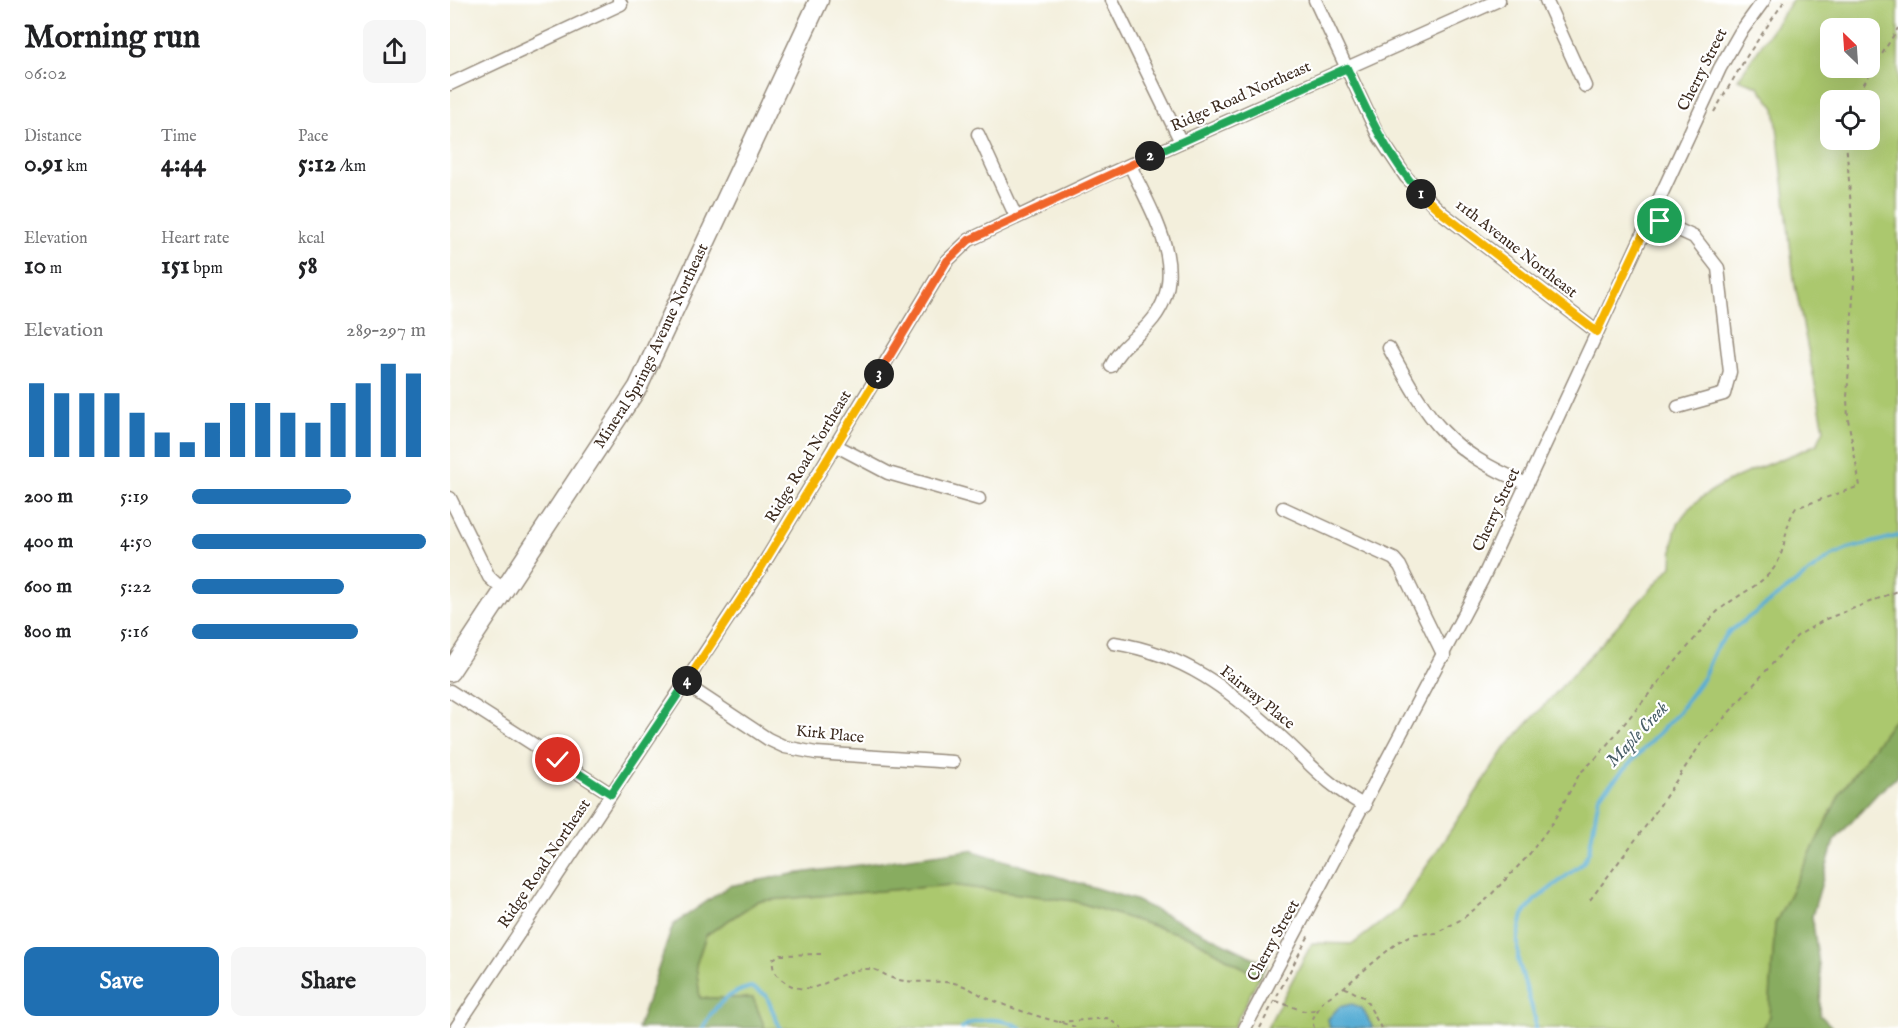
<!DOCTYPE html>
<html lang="en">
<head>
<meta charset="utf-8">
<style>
  :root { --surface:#fff; --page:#f6f6f6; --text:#202124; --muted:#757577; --accent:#1f6fb2 }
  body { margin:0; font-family:"IM FELL English",serif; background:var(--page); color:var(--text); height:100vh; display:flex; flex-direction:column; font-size:22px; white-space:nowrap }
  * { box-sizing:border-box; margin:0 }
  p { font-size:20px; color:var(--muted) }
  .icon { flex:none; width:33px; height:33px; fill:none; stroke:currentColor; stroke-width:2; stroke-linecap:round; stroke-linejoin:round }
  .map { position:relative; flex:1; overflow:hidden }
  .details { display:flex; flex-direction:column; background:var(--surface); width:450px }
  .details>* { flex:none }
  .needle { width:39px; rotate:335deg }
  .controls { position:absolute; left:1370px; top:18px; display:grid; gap:12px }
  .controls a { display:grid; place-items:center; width:60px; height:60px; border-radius:12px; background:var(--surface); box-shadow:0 6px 24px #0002; font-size:30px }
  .pin { position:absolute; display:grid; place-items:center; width:51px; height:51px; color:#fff; margin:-26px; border:3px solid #fff; border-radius:50%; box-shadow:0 2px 6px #0007 }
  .km { position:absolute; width:30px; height:30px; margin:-15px; border-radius:50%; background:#222; color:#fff; font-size:16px; line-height:30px; text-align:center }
  .round { display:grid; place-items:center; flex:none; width:63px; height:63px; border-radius:12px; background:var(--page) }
  .summary { display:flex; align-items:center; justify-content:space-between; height:102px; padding:0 24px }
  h1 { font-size:33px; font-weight:700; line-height:45px }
  .stats { display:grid; grid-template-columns:repeat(3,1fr); gap:9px; height:102px; padding:6px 24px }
  .stats div { display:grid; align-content:center }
  .stats b { font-size:26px; font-weight:700 }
  .stats small { font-size:16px; font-weight:400 }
  .stats p { font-size:16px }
  .chart { height:168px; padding:12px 24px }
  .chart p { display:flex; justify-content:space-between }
  .chart svg { width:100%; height:108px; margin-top:6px; stroke:var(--accent); stroke-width:6 }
  .cta { display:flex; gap:12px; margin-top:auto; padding:12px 24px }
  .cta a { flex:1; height:69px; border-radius:12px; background:var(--accent); color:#fff; font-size:24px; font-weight:700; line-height:69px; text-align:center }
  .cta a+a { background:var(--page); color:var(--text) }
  ul { padding:0 24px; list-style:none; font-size:20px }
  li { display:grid; grid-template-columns:96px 72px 1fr; align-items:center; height:45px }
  li i { height:15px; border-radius:8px; background:var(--accent) }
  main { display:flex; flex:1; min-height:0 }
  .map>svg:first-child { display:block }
  .green { fill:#abc86e; stroke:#737946; stroke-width:1.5; fill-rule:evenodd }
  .forest { fill:#88ac61; stroke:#626b40; stroke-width:1.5 }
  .water { fill:#58add4; stroke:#4a6c79; stroke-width:1.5 }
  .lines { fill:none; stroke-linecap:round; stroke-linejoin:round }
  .stream { stroke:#58add4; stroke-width:4 }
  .minor-casing { stroke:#978c7d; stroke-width:15 }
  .secondary-casing { stroke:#978c7d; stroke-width:21 }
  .path { stroke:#978c7d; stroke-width:2; stroke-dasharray:4.5 4.5; stroke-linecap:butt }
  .minor { stroke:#fff; stroke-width:12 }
  .secondary { stroke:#fff; stroke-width:18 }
  .split-1-casing { stroke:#fff; stroke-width:12 }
  .split-2-casing { stroke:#fff; stroke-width:12 }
  .split-3-casing { stroke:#fff; stroke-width:12 }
  .split-4-casing { stroke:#fff; stroke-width:12 }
  .split-5-casing { stroke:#fff; stroke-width:12 }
  .split-1 { stroke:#f5b400; stroke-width:8 }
  .split-2 { stroke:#22a559; stroke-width:8 }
  .split-3 { stroke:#f0652b; stroke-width:8 }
  .split-4 { stroke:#f5b400; stroke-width:8 }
  .split-5 { stroke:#22a559; stroke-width:8 }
  .labels { text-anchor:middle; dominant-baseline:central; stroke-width:4.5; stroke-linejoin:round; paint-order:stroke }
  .street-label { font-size:16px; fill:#3b2a1e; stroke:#fff }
  .water-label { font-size:18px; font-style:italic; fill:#475e67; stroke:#fff }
</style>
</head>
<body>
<main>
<section class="details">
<div class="summary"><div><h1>Morning run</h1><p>06:02</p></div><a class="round"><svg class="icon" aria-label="share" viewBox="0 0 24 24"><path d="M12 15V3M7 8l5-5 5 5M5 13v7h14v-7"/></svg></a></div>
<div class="stats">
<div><p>Distance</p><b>0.91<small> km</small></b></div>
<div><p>Time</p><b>4:44</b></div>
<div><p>Pace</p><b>5:12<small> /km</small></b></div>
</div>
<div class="stats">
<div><p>Elevation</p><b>10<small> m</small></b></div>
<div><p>Heart rate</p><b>151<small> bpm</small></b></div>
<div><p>kcal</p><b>58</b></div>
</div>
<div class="chart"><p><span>Elevation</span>289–297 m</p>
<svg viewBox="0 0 160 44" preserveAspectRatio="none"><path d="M5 44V14M15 44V18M25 44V18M35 44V18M45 44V26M55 44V34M65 44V38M75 44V30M85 44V22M95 44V22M105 44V26M115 44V30M125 44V22M135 44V14M145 44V6M155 44V10"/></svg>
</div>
<ul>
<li><b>200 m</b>5:19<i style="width:68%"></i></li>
<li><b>400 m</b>4:50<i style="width:100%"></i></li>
<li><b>600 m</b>5:22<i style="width:65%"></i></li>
<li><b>800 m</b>5:16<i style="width:71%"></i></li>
</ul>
<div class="cta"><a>Save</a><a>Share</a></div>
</section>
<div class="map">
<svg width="1448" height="1028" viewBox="0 0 1448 1028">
  <rect width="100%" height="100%" fill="#fff"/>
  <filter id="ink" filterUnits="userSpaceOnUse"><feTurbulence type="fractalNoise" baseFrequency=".0167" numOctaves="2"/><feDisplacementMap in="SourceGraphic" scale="12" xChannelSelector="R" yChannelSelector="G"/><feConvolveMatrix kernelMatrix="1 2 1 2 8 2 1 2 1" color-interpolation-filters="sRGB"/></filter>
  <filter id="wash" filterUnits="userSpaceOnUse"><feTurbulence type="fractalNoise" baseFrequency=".008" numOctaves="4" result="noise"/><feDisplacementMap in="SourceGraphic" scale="24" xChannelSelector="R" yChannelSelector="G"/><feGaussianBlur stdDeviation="1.35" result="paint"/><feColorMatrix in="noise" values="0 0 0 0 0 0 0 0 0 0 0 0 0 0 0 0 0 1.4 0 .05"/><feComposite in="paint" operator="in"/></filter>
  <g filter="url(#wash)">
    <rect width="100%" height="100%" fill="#f3efdc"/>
    <g class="green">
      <path d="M1342 0H1448V714L1391 792 1325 924 1319 1016 1314 1028H817L862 943 903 944 948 909 1057 746 1222 566C1223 554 1222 539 1226 529 1243 483 1327 464 1367 444L1374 429 1344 280 1325 108 1308 86 1288 79ZM1380 28H1419V68H1380ZM1380 100H1419V140H1380Z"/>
      <polygon points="501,885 624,901 742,938 809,977 783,1028 315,1028 303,998 250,998 246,965 256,935 308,901"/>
    </g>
    <g class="forest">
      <polygon points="1448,714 1448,776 1427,794 1384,841 1362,916 1371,979 1370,1015 1383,1028 1314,1028 1319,1016 1325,924 1391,792"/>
      <polygon points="520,850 685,900 817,964 809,977 742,938 624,901 501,885 308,901 256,935 246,965 250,998 303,998 315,1028 188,1028 223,925 279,886 343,874"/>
    </g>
    <polygon class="water" points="902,1004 912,1008 923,1028 880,1028 878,1019 889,1007"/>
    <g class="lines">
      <g class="stream">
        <path d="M253 1028C264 1006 277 993 301 987L316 995 330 1028"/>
        <path d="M512 1028C528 1016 555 1018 571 1028"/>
        <polyline points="1085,1028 1085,1018 1068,960 1068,937 1073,915 1084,901 1133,863 1139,851 1149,796 1227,714 1253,678 1265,650 1279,632 1380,557 1398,549 1448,536"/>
      </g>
    </g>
  </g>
  <g filter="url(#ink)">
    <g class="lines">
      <defs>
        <g id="minor">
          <polyline points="662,0 731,142"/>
          <polyline points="865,0 928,135 956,177 992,213 1147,332"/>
          <polyline points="1096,0 1135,86"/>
          <polyline points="0,84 171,4 169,0"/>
          <polyline points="528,134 566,217"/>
          <polyline points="1201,217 1244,237 1268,268 1280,372 1274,394 1228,407"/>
          <path d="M939 348C980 422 996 450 1077 484"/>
          <path d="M661 366C672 343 689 337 703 319 741 270 701 212 680 165"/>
          <polyline points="385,445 438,473 529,499"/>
          <polyline points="0,498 39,577 54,591"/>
          <polyline points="833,508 944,559 950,566 994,656"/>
          <path d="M664 643C734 654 779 689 830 736 862 765 875 784 915 806"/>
          <polyline points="235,684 318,739 335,747 366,753 503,762"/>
          <polyline points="0,691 161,794"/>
          <polyline points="6,1028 308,573 497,261 519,240 648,179 1049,0"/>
          <polyline points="795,1028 1032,580 1270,68 1290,33 1314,0"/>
        </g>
        <g id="secondary">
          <path id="s1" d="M0 672 188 387 369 0"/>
        </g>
      </defs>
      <use href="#minor" class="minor-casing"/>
      <use href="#secondary" class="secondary-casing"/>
      <g class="path">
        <polyline points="1404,100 1448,28"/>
        <polyline points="1264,112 1297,56 1335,0"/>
        <polyline points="1140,900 1198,823 1250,745 1347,636 1376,619 1448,591"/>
        <path d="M371 954 330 955 323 959C322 967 324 973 331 979 364 1006 384 967 420 969 429 969 436 977 445 979 464 984 485 980 504 983 519 986 528 995 542 1000 570 1012 599 1019 629 1028"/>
        <polyline points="894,987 915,998 931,1028"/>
        <polyline points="826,1001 854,1011 866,1010"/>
        <polyline points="609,1022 657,1018 672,1028"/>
        <polyline points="810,1028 859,935"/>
        <path d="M864 1028 862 1020 873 1001 894 987 948 942 964 934 986 933 1012 919 1035 901 1078 856 1103 822 1130 773 1146 758 1265 614C1283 596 1313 586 1326 565 1337 547 1334 524 1346 508L1410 486 1398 419 1397 398 1405 263 1396 140"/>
      </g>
      <use href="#minor" class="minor"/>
      <use href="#secondary" class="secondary"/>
    </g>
  </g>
  <g class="lines" filter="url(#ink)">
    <defs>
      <polyline id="split-1" points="971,194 992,213 1147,332 1201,217 1210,221"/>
      <path id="split-2" d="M700 156 897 68C918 114 937 156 971 194"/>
      <polyline id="split-3" points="429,374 497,261 519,240 700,156"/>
      <polyline id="split-4" points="237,681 308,573 429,374"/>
      <polyline id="split-5" points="108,760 161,794 237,681"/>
    </defs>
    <use href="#split-1" class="split-1-casing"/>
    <use href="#split-2" class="split-2-casing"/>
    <use href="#split-3" class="split-3-casing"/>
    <use href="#split-4" class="split-4-casing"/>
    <use href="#split-5" class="split-5-casing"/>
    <use href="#split-1" class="split-1"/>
    <use href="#split-2" class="split-2"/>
    <use href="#split-3" class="split-3"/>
    <use href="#split-4" class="split-4"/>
    <use href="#split-5" class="split-5"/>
  </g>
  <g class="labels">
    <g class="street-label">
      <text transform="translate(1253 70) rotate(-63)">Cherry Street</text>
      <text transform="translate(791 97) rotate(-24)">Ridge Road Northeast</text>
      <text transform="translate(1066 249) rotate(38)">11th Avenue Northeast</text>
      <text stroke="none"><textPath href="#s1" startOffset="384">Mineral Springs Avenue Northeast</textPath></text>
      <text transform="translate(359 457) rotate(-59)">Ridge Road Northeast</text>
      <text transform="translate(1047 510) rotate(-65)">Cherry Street</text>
      <text transform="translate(807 698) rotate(39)">Fairway Place</text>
      <text transform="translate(380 735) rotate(6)">Kirk Place</text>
      <text transform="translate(95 864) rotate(-56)">Ridge Road Northeast</text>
      <text transform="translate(824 941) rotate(-61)">Cherry Street</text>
    </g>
    <g class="water-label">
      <text transform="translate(1188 735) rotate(-47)">Maple Creek</text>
    </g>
  </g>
</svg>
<div class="controls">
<a><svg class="needle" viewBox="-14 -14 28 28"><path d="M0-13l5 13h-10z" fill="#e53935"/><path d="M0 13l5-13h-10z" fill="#757577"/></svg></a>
<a><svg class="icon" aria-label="locate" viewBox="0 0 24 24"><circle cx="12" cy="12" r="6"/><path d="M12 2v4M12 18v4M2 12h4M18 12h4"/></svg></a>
</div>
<div class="pin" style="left:1210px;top:221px;background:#1e9e55"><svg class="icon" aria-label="arrive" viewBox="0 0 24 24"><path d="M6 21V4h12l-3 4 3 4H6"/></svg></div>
<div class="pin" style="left:108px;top:760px;background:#d93025"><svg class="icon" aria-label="check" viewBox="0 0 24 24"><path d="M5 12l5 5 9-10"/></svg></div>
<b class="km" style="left:971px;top:194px">1</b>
<b class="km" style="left:700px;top:156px">2</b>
<b class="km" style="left:429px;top:374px">3</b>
<b class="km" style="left:237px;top:681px">4</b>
</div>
</main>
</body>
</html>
